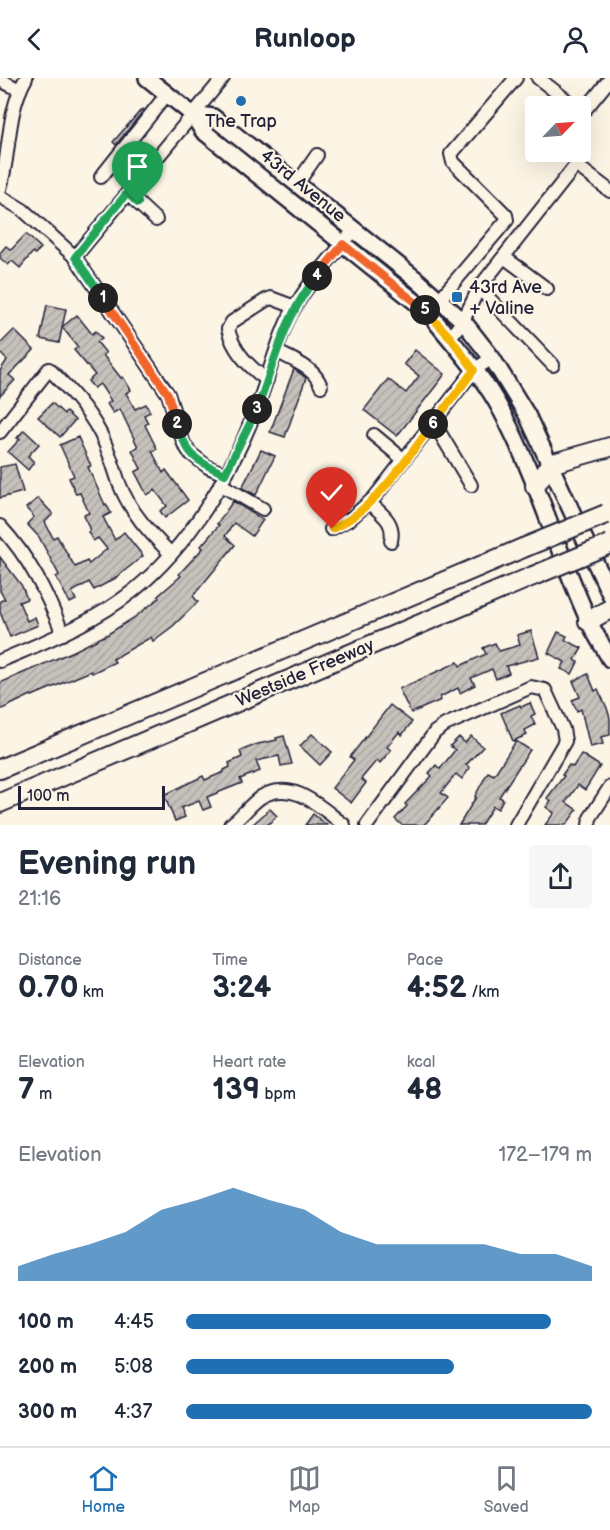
<!DOCTYPE html>
<html lang="en">
<head>
<meta charset="utf-8">
<style>
  :root { --surface:#fff; --page:#f6f6f7; --text:#1f2937; --muted:#747a83; --line:#e0e1e3; --accent:#1f6fb2 }
  body { margin:0; font-family:"Balsamiq Sans",sans-serif; background:var(--page); color:var(--text); height:100vh; display:flex; flex-direction:column; font-size:22px; white-space:nowrap }
  * { box-sizing:border-box; margin:0 }
  p { font-size:20px; color:var(--muted) }
  .icon { flex:none; width:33px; height:33px; fill:none; stroke:currentColor; stroke-width:2; stroke-linecap:round; stroke-linejoin:round }
  .map { position:relative; height:747px; overflow:hidden }
  .drawer { display:flex; flex-direction:column; background:var(--surface); flex:1 }
  .drawer>* { flex:none }
  .needle { width:39px; rotate:65deg }
  .fabs { position:absolute; left:525px; top:18px; display:grid; gap:12px }
  .fabs a { display:grid; place-items:center; width:66px; height:66px; border-radius:6px; background:var(--surface); box-shadow:0 6px 24px #0002; font-size:30px }
  .scale { position:absolute; left:18px; bottom:15px; width:147px; box-sizing:border-box; padding-left:6px; border:3px solid #22223b; border-top:0; font-size:16px; line-height:21px; white-space:nowrap; color:#22223b; -webkit-text-stroke:4px #fcf5e5; paint-order:stroke }
  .pin { position:absolute; display:grid; place-items:center; width:51px; height:51px; color:#fff; margin:-62px -26px; border-radius:50% 50% 50% 0; rotate:-45deg; box-shadow:0 0 6px #0007 }
  .pin .icon { rotate:45deg }
  .km { position:absolute; width:30px; height:30px; margin:-15px; border-radius:50%; background:#222; color:#fff; font-size:16px; line-height:30px; text-align:center }
  .round { display:grid; place-items:center; flex:none; width:63px; height:63px; border-radius:6px; background:var(--page) }
  .head { display:flex; align-items:center; justify-content:space-between; height:102px; padding:0 18px }
  h1 { font-size:33px; font-weight:700; line-height:45px }
  .figures { display:grid; grid-template-columns:repeat(3,1fr); gap:9px; height:102px; padding:6px 18px }
  .figures div { display:grid; align-content:center }
  .figures b { font-size:30px; font-weight:700 }
  .figures small { font-size:16px; font-weight:400 }
  .figures p { font-size:16px }
  .chart { height:168px; padding:12px 18px }
  .chart p { display:flex; justify-content:space-between }
  .chart svg { width:100%; height:108px; margin-top:6px; fill:var(--accent); opacity:.7 }
  ul { padding:0 18px; list-style:none; font-size:20px }
  li { display:grid; grid-template-columns:96px 72px 1fr; align-items:center; height:45px }
  li i { height:15px; border-radius:8px; background:var(--accent) }
  header { display:flex; justify-content:space-between; align-items:center; height:78px; padding:0 18px; background:var(--surface); font-size:27px; font-weight:700 }
  .dock { display:flex; justify-content:space-around; align-items:center; height:84px; border-top:2px solid var(--line); background:var(--surface); font-size:16px; color:var(--muted) }
  .dock a { display:grid; justify-items:center; gap:3px }
  .dock .selected { color:var(--accent) }
  .map>svg:first-child { display:block }
  .building { fill:url(#building-hatch); stroke:#22223b; stroke-width:1.5 }
  .lines { fill:none; stroke-linecap:round; stroke-linejoin:round }
  .minor-casing { stroke:#22223b; stroke-width:16 }
  .major-casing { stroke:#22223b; stroke-width:20 }
  .highway-casing { stroke:#22223b; stroke-width:22 }
  .minor { stroke:#fcf5e5; stroke-width:12 }
  .major { stroke:#fcf5e5; stroke-width:15 }
  .highway { stroke:#fcf5e5; stroke-width:18 }
  .highway-bridge-casing { stroke:#22223b; stroke-width:22; stroke-linecap:butt }
  .highway-bridge { stroke:#fcf5e5; stroke-width:18 }
  .split-1-casing { stroke:#fff; stroke-width:12 }
  .split-2-casing { stroke:#fff; stroke-width:12 }
  .split-3-casing { stroke:#fff; stroke-width:12 }
  .split-4-casing { stroke:#fff; stroke-width:12 }
  .split-5-casing { stroke:#fff; stroke-width:12 }
  .split-6-casing { stroke:#fff; stroke-width:12 }
  .split-7-casing { stroke:#fff; stroke-width:12 }
  .split-1 { stroke:#22a559; stroke-width:8 }
  .split-2 { stroke:#f0652b; stroke-width:8 }
  .split-3 { stroke:#22a559; stroke-width:8 }
  .split-4 { stroke:#22a559; stroke-width:8 }
  .split-5 { stroke:#f0652b; stroke-width:8 }
  .split-6 { stroke:#f5b400; stroke-width:8 }
  .split-7 { stroke:#f5b400; stroke-width:8 }
  .poi-dot { fill:#1f6fb2; stroke:#fcf5e5; stroke-width:2 }
  .labels { text-anchor:middle; dominant-baseline:central; stroke-width:4.5; stroke-linejoin:round; paint-order:stroke }
  .poi-label { font-size:18px; fill:#22223b; stroke:#fcf5e5 }
  .street-label { font-size:18px; fill:#22223b; stroke:#fcf5e5 }
</style>
</head>
<body>
<header><svg class="icon" aria-label="back" viewBox="0 0 24 24"><path d="M15 5l-7 7 7 7"/></svg>Runloop<svg class="icon" aria-label="person" viewBox="0 0 24 24"><circle cx="12" cy="8" r="4"/><path d="M4 21q1-7 8-7t8 7"/></svg></header>
<div class="map">
<svg width="610" height="747" viewBox="0 0 610 747">
  <defs>
    <pattern id="building-hatch" width="6" height="6" patternUnits="userSpaceOnUse" patternTransform="scale(1.5)"><rect width="6" height="6" fill="#c6c1bb"/><path d="M-1 1l2-2M0 6l6-6M5 7l2-2" fill="none" stroke="#aaa6a2"/></pattern>
  </defs>
  <rect width="100%" height="100%" fill="#fcf5e5"/>
  <filter id="ink" filterUnits="userSpaceOnUse"><feTurbulence type="fractalNoise" baseFrequency=".0167" numOctaves="2"/><feDisplacementMap in="SourceGraphic" scale="12" xChannelSelector="R" yChannelSelector="G"/><feConvolveMatrix kernelMatrix="1 2 1 2 8 2 1 2 1" color-interpolation-filters="sRGB"/></filter>
  <g filter="url(#ink)">
    <g class="building">
      <polygon points="142,31 144,32 116,67 113,64"/>
      <polygon points="26,156 41,170 35,176 33,174 20,190 12,183 8,187 0,180 0,175 6,168 11,172"/>
      <polygon points="47,227 66,231 59,265 40,261"/>
      <polygon points="77,237 92,256 96,253 102,260 97,264 106,275 103,277 121,300 123,299 131,312 126,315 135,331 146,326 150,334 144,337 148,345 145,347 157,371 152,373 163,395 166,392 188,422 165,440 160,433 167,428 155,412 147,417 135,394 141,391 132,372 138,369 120,331 113,335 107,326 111,323 100,306 94,310 88,303 95,297 74,272 78,269 62,249"/>
      <polygon points="14,252 34,272 9,297 15,302 0,318 0,293 7,282 0,275 0,266"/>
      <polygon points="415,272 445,296 397,358 364,332 388,301 406,315 419,298 404,286"/>
      <polygon points="294,291 306,300 285,359 270,354"/>
      <polygon points="52,325 64,336 66,334 75,342 60,359 38,339"/>
      <polygon points="24,352 39,366 28,378 34,384 28,392 8,374 20,361 17,360"/>
      <polygon points="78,359 91,388 88,389 105,427 106,426 111,435 103,439 115,462 124,454 143,478 114,501 94,512 89,504 72,514 76,522 70,525 56,499 59,497 39,459 27,446 34,439 26,430 38,420 53,436 45,444 53,460 57,458 75,489 87,483 89,486 107,471 98,460 93,463 88,454 90,453 84,437 89,435 80,415 76,416 69,400 74,398 60,367"/>
      <polygon points="261,372 275,378 256,417 242,410"/>
      <polygon points="15,386 23,414 0,420 0,389"/>
      <polygon points="233,423 263,442 252,458 234,445 225,458 235,467 193,518 198,524 173,548 153,563 151,559 113,581 115,584 92,595 91,593 32,618 31,617 0,632 0,605 74,573 108,556 135,539 159,520 158,518 181,498 179,496 203,470 201,468 219,447 217,446"/>
      <polygon points="0,479 22,508 27,521 19,524 27,543 35,539 38,547 10,559 0,534 0,523 5,521 0,513"/>
      <polygon points="531,553 539,579 506,588 509,595 496,601 492,591 471,600 475,607 460,615 458,610 440,619 441,622 411,635 399,611 458,584 460,588 486,576 483,570 495,565 499,573 520,567 517,557"/>
      <polygon points="558,554 567,558 565,562 582,570 575,582 578,584 572,596 561,591 565,584 548,575"/>
      <polygon points="588,596 595,613 598,611 607,630 610,640 610,657 601,659 603,666 590,669 581,631 577,633 572,622 580,619 573,603"/>
      <polygon points="530,625 535,636 531,638 535,647 525,652 527,657 513,663 501,635 520,627 521,629"/>
      <polygon points="390,627 412,644 402,657 399,654 387,669 391,672 380,685 377,682 361,701 366,705 351,725 332,710 354,682 350,679"/>
      <polygon points="312,656 332,674 320,687 300,668"/>
      <polygon points="284,658 292,686 281,688 279,678 256,683 260,693 240,701 242,705 207,719 211,729 203,732 199,723 181,730 185,739 175,743 164,717 203,698 205,702 224,694 224,692 230,689 229,685 242,679 240,673 258,666 277,662 276,660"/>
      <polygon points="471,658 483,669 466,687 470,690 462,701 456,696 441,715 448,720 424,747 402,747 395,741 407,728 405,726 432,698 429,695 436,687 440,691 455,672 450,668 459,659 465,665"/>
      <polygon points="516,663 530,672 499,719 503,721 498,731 493,728 481,747 459,747 476,719 475,718 488,694 494,697"/>
      <polygon points="581,676 600,688 585,712 578,707 566,724 577,732 566,747 545,747 554,735 546,729 551,723 547,720 564,698 562,697 569,687 573,689"/>
      <polygon points="270,731 277,738 267,747 252,747"/>
      <polygon points="313,736 327,747 305,747"/>
    </g>
    <g class="lines">
      <defs>
        <g id="minor">
          <polyline points="223,0 75,179 168,316 184,366 190,375 208,389 225,396"/>
          <polyline points="538,0 574,28"/>
          <polyline points="0,2 20,12"/>
          <polyline points="580,33 584,33 610,1"/>
          <polyline points="101,99 167,16"/>
          <polyline points="297,106 317,77"/>
          <path d="M0 111C11 73 6 35 26 0"/>
          <polyline points="127,115 156,142"/>
          <polyline points="0,118 23,132 75,179"/>
          <polyline points="504,179 547,211"/>
          <polyline points="479,210 553,287"/>
          <polyline points="434,228 507,142 506,137 453,84 451,76 516,0"/>
          <polyline points="450,259 463,243 479,210 576,87 610,113"/>
          <path d="M276 273C294 283 314 289 321 308"/>
          <path d="M267 302C249 289 233 273 228 251L232 244 266 222 271 220 295 229"/>
          <polyline points="434,345 471,407"/>
          <path d="M0 354 49 291C68 310 86 329 99 353 108 369 113 387 119 405 130 434 150 455 171 476"/>
          <polyline points="374,357 404,382"/>
          <polyline points="220,406 263,431"/>
          <path d="M370 425C383 437 395 444 391 463"/>
          <path d="M0 448C30 480 47 516 63 556"/>
          <polyline points="331,451 350,441 374,420 474,292 492,280"/>
          <path d="M0 583C46 563 93 545 133 513 189 468 229 400 255 334 267 305 274 273 287 244 303 209 331 181 354 152"/>
          <path d="M230 747C242 739 249 727 261 719 293 700 320 729 344 747"/>
          <polyline points="367,747 435,654 445,647 531,609 545,612 563,651 565,663 516,747"/>
          <polyline points="589,747 590,740 610,709"/>
        </g>
        <g id="major">
          <path d="M147 0 192 36 203 53 429 235C454 267 483 297 502 334 537 400 557 473 588 541 594 555 603 568 610 581"/>
          <polyline points="192,36 213,39 417,202 463,243 492,280 527,337 610,516"/>
        </g>
        <g id="highway">
          <polyline points="535,408 550,386 610,369"/>
          <polyline points="588,543 610,531"/>
          <polyline points="0,691 523,470"/>
          <polyline points="0,725 533,498"/>
        </g>
      </defs>
      <use href="#minor" class="minor-casing"/>
      <use href="#major" class="major-casing"/>
      <use href="#highway" class="highway-casing"/>
      <use href="#minor" class="minor"/>
      <use href="#major" class="major"/>
      <use href="#highway" class="highway"/>
      <defs>
        <g id="highway-bridge">
          <polyline points="523,470 606,436"/>
          <polyline points="533,498 610,466"/>
        </g>
      </defs>
      <use href="#highway-bridge" class="highway-bridge-casing"/>
      <use href="#highway-bridge" class="highway-bridge"/>
    </g>
  </g>
  <g class="lines" filter="url(#ink)">
    <defs>
      <polyline id="split-1" points="103,220 75,179 127,115 138,125"/>
      <polyline id="split-2" points="103,220 168,316 177,346"/>
      <path id="split-3" d="M177 346C187 377 195 383 225 396L257 331"/>
      <path id="split-4" d="M257 331C275 283 284 239 317 198"/>
      <polyline id="split-5" points="317,198 343,166 425,232"/>
      <polyline id="split-6" points="425,232 450,259 474,292 433,346"/>
      <path id="split-7" d="M332 451C374 433 405 382 433 346"/>
    </defs>
    <use href="#split-1" class="split-1-casing"/>
    <use href="#split-2" class="split-2-casing"/>
    <use href="#split-3" class="split-3-casing"/>
    <use href="#split-4" class="split-4-casing"/>
    <use href="#split-5" class="split-5-casing"/>
    <use href="#split-6" class="split-6-casing"/>
    <use href="#split-7" class="split-7-casing"/>
    <use href="#split-1" class="split-1"/>
    <use href="#split-2" class="split-2"/>
    <use href="#split-3" class="split-3"/>
    <use href="#split-4" class="split-4"/>
    <use href="#split-5" class="split-5"/>
    <use href="#split-6" class="split-6"/>
    <use href="#split-7" class="split-7"/>
  </g>
  <g class="poi-dot">
    <circle cx="241" cy="23" r="6"/>
    <rect x="451" y="213" width="12" height="12" rx="3"/>
  </g>
  <g class="labels">
    <g class="poi-label">
      <text x="241" y="43">The Trap</text>
      <text x="469" y="209" text-anchor="start">43rd Ave<tspan x="469" dy="21">+ Valine</tspan></text>
    </g>
    <g class="street-label">
      <text transform="translate(303 108) rotate(39)">43rd Avenue</text>
      <text transform="translate(305 595) rotate(-23)">Westside Freeway</text>
    </g>
  </g>
</svg>
<div class="fabs">
<a><svg class="needle" viewBox="-14 -14 28 28"><path d="M0-13l5 13h-10z" fill="#e53935"/><path d="M0 13l5-13h-10z" fill="#747a83"/></svg></a>
</div>
<div class="scale">100 m</div>
<div class="pin" style="left:138px;top:125px;background:#1e9e55"><svg class="icon" aria-label="arrive" viewBox="0 0 24 24"><path d="M6 21V4h12l-3 4 3 4H6"/></svg></div>
<div class="pin" style="left:332px;top:451px;background:#d93025"><svg class="icon" aria-label="check" viewBox="0 0 24 24"><path d="M5 12l5 5 9-10"/></svg></div>
<b class="km" style="left:103px;top:220px">1</b>
<b class="km" style="left:177px;top:346px">2</b>
<b class="km" style="left:257px;top:331px">3</b>
<b class="km" style="left:317px;top:198px">4</b>
<b class="km" style="left:425px;top:232px">5</b>
<b class="km" style="left:433px;top:346px">6</b>
</div>
<section class="drawer">
<div class="head"><div><h1>Evening run</h1><p>21:16</p></div><a class="round"><svg class="icon" aria-label="share" viewBox="0 0 24 24"><path d="M12 15V3M7 8l5-5 5 5M5 13v7h14v-7"/></svg></a></div>
<div class="figures">
<div><p>Distance</p><b>0.70<small> km</small></b></div>
<div><p>Time</p><b>3:24</b></div>
<div><p>Pace</p><b>4:52<small> /km</small></b></div>
</div>
<div class="figures">
<div><p>Elevation</p><b>7<small> m</small></b></div>
<div><p>Heart rate</p><b>139<small> bpm</small></b></div>
<div><p>kcal</p><b>48</b></div>
</div>
<div class="chart"><p><span>Elevation</span>172–179 m</p>
<svg viewBox="0 0 160 44" preserveAspectRatio="none"><path d="M0 44V38L10 33L20 29L30 24L40 15L50 11L60 6L70 11L80 15L90 24L100 29L110 29L120 29L130 29L140 33L150 33L160 38V44z"/></svg>
</div>
<ul>
<li><b>100 m</b>4:45<i style="width:90%"></i></li>
<li><b>200 m</b>5:08<i style="width:66%"></i></li>
<li><b>300 m</b>4:37<i style="width:100%"></i></li>
</ul>
</section>
<nav class="dock">
<a class="selected"><svg class="icon" aria-label="home" viewBox="0 0 24 24"><path d="M3 11l9-7 9 7M6 9v11h12V9"/></svg>Home</a>
<a><svg class="icon" aria-label="map" viewBox="0 0 24 24"><path d="M3 6l6-2 6 2 6-2v14l-6 2-6-2-6 2zM9 4v14M15 6v14"/></svg>Map</a>
<a><svg class="icon" aria-label="saved" viewBox="0 0 24 24"><path d="M7 4h10v16l-5-4-5 4z"/></svg>Saved</a>
</nav>
</body>
</html>
